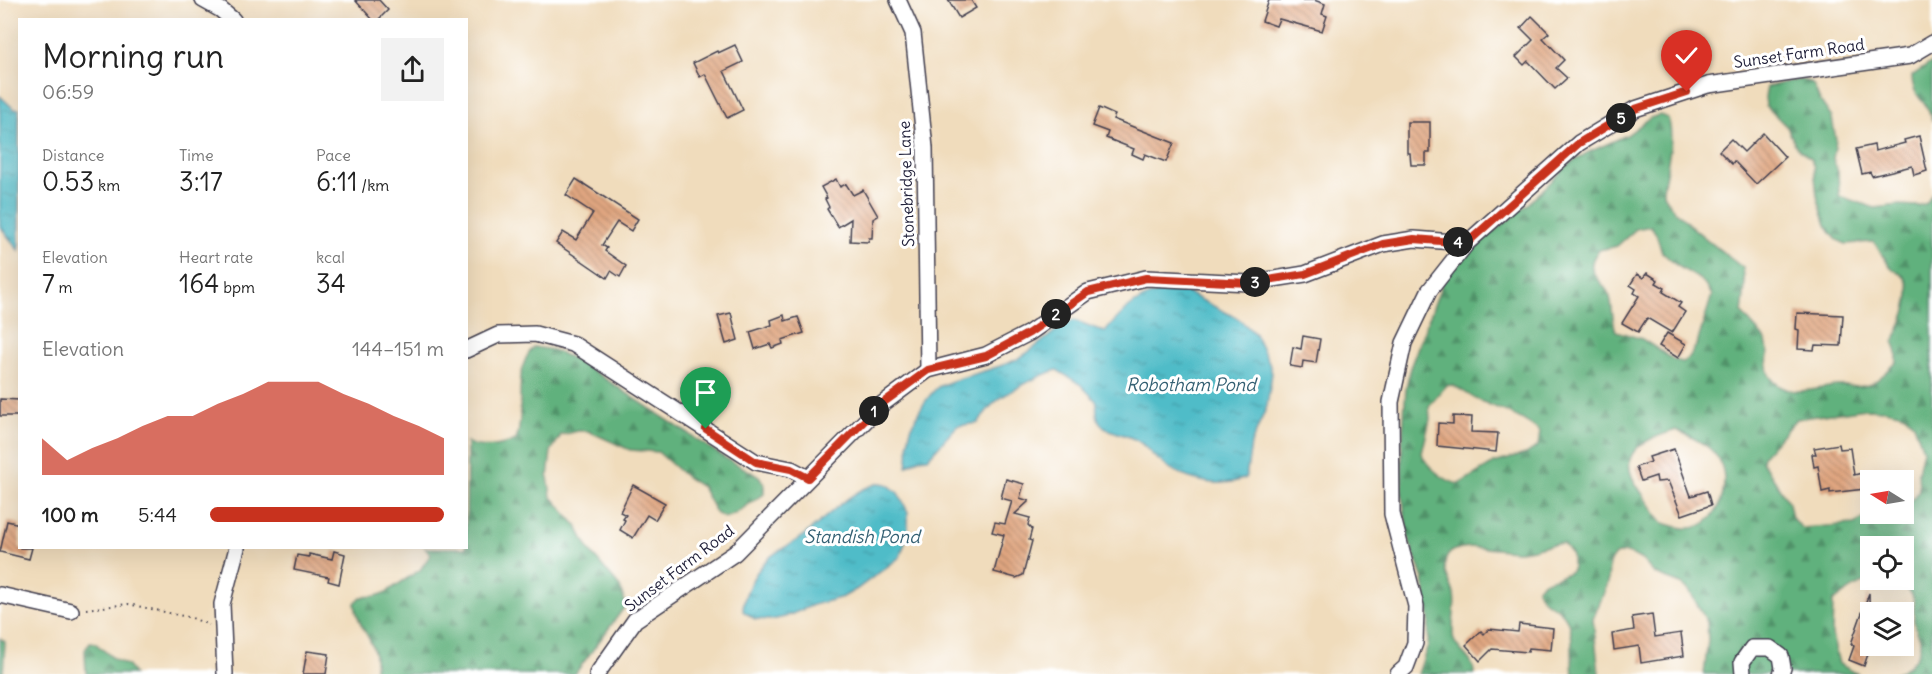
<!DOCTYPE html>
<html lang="en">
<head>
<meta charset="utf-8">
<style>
  :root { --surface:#fff; --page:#f2f2f2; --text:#222; --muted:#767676; --accent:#c8321e }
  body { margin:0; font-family:Delius,sans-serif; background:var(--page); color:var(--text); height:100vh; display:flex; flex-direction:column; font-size:22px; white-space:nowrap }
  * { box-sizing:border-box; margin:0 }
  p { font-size:20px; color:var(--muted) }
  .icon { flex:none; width:33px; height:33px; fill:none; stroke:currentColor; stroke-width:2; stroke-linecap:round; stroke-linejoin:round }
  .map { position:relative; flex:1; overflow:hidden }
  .panel { position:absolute; left:18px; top:18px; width:450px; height:531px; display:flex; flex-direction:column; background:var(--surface); border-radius:0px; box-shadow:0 6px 24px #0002 }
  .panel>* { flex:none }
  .needle { width:39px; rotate:281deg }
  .tools { position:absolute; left:1860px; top:470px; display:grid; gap:12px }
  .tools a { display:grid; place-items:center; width:54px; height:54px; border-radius:0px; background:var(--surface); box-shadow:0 6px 24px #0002; font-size:30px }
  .pin { position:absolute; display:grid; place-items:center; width:51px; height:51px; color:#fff; margin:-62px -26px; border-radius:50% 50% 50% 0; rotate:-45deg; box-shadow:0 0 6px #0007 }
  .pin .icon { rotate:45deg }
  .km { position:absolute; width:30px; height:30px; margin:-15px; border-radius:50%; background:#222; color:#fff; font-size:16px; line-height:30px; text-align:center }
  .round { display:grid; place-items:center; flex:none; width:63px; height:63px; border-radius:0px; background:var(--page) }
  .summary { display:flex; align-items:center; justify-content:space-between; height:102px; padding:0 24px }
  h1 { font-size:33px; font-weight:600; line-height:45px }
  .figures { display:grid; grid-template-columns:repeat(3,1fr); gap:9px; height:102px; padding:6px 24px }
  .figures div { display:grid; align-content:center }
  .figures b { font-size:26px; font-weight:600 }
  .figures small { font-size:16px; font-weight:400 }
  .figures p { font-size:16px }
  .chart { height:168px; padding:12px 24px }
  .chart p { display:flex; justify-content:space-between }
  .chart svg { width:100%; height:108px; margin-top:6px; fill:var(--accent); opacity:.7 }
  ul { padding:0 24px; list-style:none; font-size:20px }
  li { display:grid; grid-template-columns:96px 72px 1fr; align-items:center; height:45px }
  li i { height:15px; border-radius:8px; background:var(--accent) }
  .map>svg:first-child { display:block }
  .forest { fill:url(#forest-firs); stroke:#416a5c; stroke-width:1.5; fill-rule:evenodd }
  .water { fill:url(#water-ripples); stroke:#386f82; stroke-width:1.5 }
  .building { fill:url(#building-back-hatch) }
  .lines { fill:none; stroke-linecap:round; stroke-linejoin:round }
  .street-casing { stroke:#413e4e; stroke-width:18 }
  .path { stroke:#413e4e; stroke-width:2; stroke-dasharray:1.5 4.5; stroke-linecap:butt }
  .street { stroke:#fff; stroke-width:15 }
  .route-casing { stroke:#fff; stroke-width:12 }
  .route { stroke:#c8321e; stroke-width:8 }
  .labels { text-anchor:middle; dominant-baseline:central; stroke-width:6; stroke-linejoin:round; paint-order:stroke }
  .street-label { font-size:16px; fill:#22223b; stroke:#fff }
  .water-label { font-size:18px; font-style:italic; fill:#346073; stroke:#fff }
</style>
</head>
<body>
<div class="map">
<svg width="1932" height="674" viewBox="0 0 1932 674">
  <defs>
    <pattern id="forest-firs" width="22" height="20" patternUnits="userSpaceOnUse" patternTransform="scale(1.5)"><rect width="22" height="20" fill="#60b17d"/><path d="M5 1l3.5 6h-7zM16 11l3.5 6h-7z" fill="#4f9068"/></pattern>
    <pattern id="water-ripples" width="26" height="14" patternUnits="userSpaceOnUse" patternTransform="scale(1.5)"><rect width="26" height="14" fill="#4fbcc8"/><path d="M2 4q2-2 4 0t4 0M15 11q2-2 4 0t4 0" fill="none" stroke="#4198a4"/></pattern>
    <pattern id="building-back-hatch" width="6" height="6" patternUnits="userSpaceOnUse" patternTransform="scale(1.5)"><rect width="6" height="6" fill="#e0a680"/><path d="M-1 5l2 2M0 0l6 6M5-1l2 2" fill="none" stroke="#b5876a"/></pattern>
  </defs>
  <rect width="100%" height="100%" fill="#fff"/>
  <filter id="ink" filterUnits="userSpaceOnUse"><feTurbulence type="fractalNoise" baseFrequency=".0167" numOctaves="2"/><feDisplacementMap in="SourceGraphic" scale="12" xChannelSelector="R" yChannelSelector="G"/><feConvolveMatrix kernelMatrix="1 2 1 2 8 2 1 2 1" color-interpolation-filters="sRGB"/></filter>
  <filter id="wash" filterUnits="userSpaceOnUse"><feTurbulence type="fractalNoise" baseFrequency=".008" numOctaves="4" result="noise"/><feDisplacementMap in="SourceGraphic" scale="24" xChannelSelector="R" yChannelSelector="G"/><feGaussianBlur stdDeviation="1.35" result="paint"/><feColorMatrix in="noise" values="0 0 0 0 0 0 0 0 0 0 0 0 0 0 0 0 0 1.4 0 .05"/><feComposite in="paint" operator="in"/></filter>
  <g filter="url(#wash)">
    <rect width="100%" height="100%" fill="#f0dcbc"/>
    <g class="forest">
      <path d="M1932 62V121C1929 101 1912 99 1912 76Z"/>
      <path d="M1801 80 1810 82 1814 86 1819 99 1832 118 1836 140 1833 159 1838 172 1839 196 1875 208 1899 205 1918 206 1927 203 1932 193V674H1893C1908 669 1921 657 1920 640 1919 634 1915 628 1914 622 1913 613 1916 603 1912 595 1908 588 1903 587 1897 585 1864 575 1860 584 1833 601L1832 635 1839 664 1858 674H1704L1708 640 1707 622 1689 590 1681 584 1655 574 1642 560 1633 555 1624 552 1615 555 1609 563 1608 583 1593 619 1599 674H1573C1570 654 1577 629 1562 613 1551 602 1547 608 1537 590 1543 576 1563 579 1572 570V555L1563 544C1548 542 1534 551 1518 551 1498 552 1442 534 1445 568 1446 577 1452 585 1454 594 1457 608 1450 629 1454 640 1458 652 1475 659 1474 674H1418L1428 645 1429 618 1423 579 1408 537 1402 493V446L1406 388 1410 368 1448 268 1528 204 1569 164 1587 153 1627 135 1650 118 1660 115 1668 118C1674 135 1669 156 1666 173 1665 179 1663 186 1663 192 1664 209 1727 255 1743 268L1745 286 1742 313C1750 323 1760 332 1766 342 1771 354 1763 368 1771 378 1788 400 1814 388 1836 386 1846 385 1858 389 1868 385 1879 381 1888 370 1897 362V353L1894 343C1899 326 1917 295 1905 278 1901 273 1894 271 1890 266 1883 258 1881 249 1873 242L1846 244 1837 240 1831 233 1826 225 1817 196 1814 167 1810 158 1796 146 1787 127 1766 106 1765 97 1767 87 1790 81ZM1651 226 1656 234 1662 252 1676 265 1701 280 1712 295 1697 344 1690 356 1683 362 1674 360 1642 339 1616 331C1612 320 1613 309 1610 297 1605 280 1579 273 1599 250L1617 246 1636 229ZM1451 385C1461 388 1467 395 1476 399 1498 409 1522 416 1540 432L1538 446 1526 454 1494 463 1459 484C1446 482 1424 465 1422 453L1430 419 1429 406 1446 386ZM1866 409 1885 410 1904 414 1914 424 1923 450 1918 472 1919 490 1911 501 1904 504V513H1874L1854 524 1802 528 1792 518 1789 503 1762 461 1763 456 1796 419ZM1676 430C1699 440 1723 450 1724 479 1724 509 1707 536 1674 526 1671 525 1664 524 1661 521 1657 518 1654 510 1651 506 1642 492 1621 471 1633 453 1641 440 1662 435 1676 430ZM1870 546H1904V579H1870Z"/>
      <path d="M534 347 553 350 578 361 725 458 759 476 764 484V494L733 515 724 518 716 513 702 487 686 477 658 452 630 450 588 431H578L561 435 551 451 548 477 551 496 576 525 589 550 620 587 626 605 575 674H374C381 640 358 634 355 603L361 597 376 596 385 593 420 570 431 554 425 548H466L467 442C479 450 503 446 516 440 527 411 510 371 534 347Z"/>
      <polygon points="0,638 5,642 3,674 0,674"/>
      <polygon points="90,642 95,643 114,659 127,665 134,674 86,674 85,650"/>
    </g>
    <g class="water">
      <polygon points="0,96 14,109 19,109 19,251 0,226"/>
      <path d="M1172 289 1182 290 1239 319 1255 334 1269 363 1272 373 1267 406 1251 444 1246 478C1214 490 1181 480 1155 457 1149 452 1145 445 1138 441 1117 429 1093 435 1097 402L1080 384 1057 370C1047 373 1040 376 1030 381 1004 396 996 396 978 423L957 426 928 458 918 459 907 466C910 454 907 448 909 437 911 422 927 396 938 387 962 375 989 372 1013 361 1036 351 1052 329 1074 320L1105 332C1125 308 1140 295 1172 289Z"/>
      <path d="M880 483 887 484 898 493 908 512V534L900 557 857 589 843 597 813 605 785 617 771 620 755 619 743 611C743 595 754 573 766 561 775 551 789 546 800 538 827 519 847 491 880 483Z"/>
    </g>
    <g id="blocks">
      <g class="building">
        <polygon points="355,0 379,0 388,10 378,20 373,20"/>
        <polygon points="948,0 971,0 976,8 959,18"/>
        <polygon points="1269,0 1314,0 1325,4 1322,14 1327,16 1322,31 1279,19 1276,26 1262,21"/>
        <polygon points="1532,16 1549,33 1543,38 1564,60 1556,68 1567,78 1555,89 1528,61 1524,65 1516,57 1533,40 1521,28"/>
        <polygon points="735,45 743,62 724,71 743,110 727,118 705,74 700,77 693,63 717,51 718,53"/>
        <polygon points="1099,108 1115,115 1113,119 1174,143 1166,162 1145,154 1143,159 1132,154 1134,149 1106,138 1108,132 1092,126"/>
        <polygon points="1407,122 1430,122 1430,153 1426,153 1426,165 1411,165 1410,153 1407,153"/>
        <polygon points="1763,133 1785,157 1756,184 1734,161 1732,164 1719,151 1731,139 1744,152"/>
        <polygon points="1919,136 1927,171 1914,175 1912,166 1872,176 1870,172 1862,174 1856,149 1874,145 1875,151 1905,143 1904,140"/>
        <polygon points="576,179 638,219 631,231 617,222 602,245 607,248 605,251 626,266 620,277 611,271 607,278 556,243 563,232 576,240 593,213 566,195"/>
        <polygon points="836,179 840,187 846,184 853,195 863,190 878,216 873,219 872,238 869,238 868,242 850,241 851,219 838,227 827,209 829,207 825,199 827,198 821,187"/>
        <polygon points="1647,273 1658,280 1656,283 1665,288 1663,292 1681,303 1678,307 1685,312 1672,333 1647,318 1638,332 1622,323 1639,296 1634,293 1636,289 1630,285 1637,274 1643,278"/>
        <polygon points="731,313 738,340 726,344 718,316"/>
        <polygon points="1797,313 1843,315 1841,346 1815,345 1814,350 1798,349 1799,330 1796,329"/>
        <polygon points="784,315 785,321 798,317 804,333 782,340 783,344 772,348 770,344 755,349 750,332 772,325 771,320"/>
        <polygon points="1667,333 1686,344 1678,358 1659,346"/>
        <polygon points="1303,336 1320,339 1316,363 1303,361 1302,368 1290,366 1293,347 1301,349"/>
        <polygon points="0,399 20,400 20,416 0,416"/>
        <polygon points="1453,416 1472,417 1471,432 1498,433 1496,452 1437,446 1438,423 1453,424"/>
        <polygon points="1839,444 1840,449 1850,448 1854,475 1866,472 1868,484 1864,484 1865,489 1830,493 1830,490 1822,492 1818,466 1814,467 1812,454 1816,454 1814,448"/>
        <polygon points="1674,449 1691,496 1707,491 1711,505 1682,515 1668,481 1657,482 1656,476 1641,481 1636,467 1651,462 1649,457"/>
        <polygon points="1006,479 1024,484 1020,498 1029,501 1015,514 1030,518 1028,525 1032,529 1029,540 1032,541 1023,575 1016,578 994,572 1004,535 992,532 995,522 1005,524 1012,501 1001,498"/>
        <polygon points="633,485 665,503 655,520 647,515 633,538 620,530 625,520 623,519 626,515 620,512"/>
        <polygon points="7,521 20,524 20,548 32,548 29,559 0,552"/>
        <polygon points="334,551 345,554 339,584 328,581 329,577 294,570 297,555 309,557 309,554 332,559"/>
        <polygon points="1869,593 1870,648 1864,666 1849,660 1854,646 1851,644"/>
        <polygon points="1652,614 1655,637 1681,633 1684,656 1641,663 1639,646 1614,650 1612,634 1634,630 1632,617"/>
        <polygon points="1519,624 1553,628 1551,650 1529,648 1528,652 1492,649 1480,661 1466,645 1481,631 1484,634 1489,629 1518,632"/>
        <polygon points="307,651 329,654 326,674 303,674"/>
      </g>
    </g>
  </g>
  <g filter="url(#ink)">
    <use href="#blocks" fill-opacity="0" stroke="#413e4e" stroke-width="1.5"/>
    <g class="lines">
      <defs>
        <g id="street">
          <polyline points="203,0 221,10 233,20"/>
          <polyline points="898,0 913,33 925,148 928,370"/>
          <polyline points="466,350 498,335 535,334 573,344 756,462 791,469 808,478"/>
          <polyline points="0,595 71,611"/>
          <polyline points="225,674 222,604 237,548"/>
          <polyline points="597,674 635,620 735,553 881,405 928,370 986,355 1029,333 1088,292 1146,278 1249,283 1305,274 1383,244 1414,239 1467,243"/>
          <polyline points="1398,674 1406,667 1415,643 1416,606 1392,514 1391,402 1404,343 1429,291 1467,243 1579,143 1635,109 1708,85 1910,56 1932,43"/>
          <polyline points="1743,674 1742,662 1752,648 1770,648 1781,656 1783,668 1781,674"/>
        </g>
      </defs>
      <use href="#street" class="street-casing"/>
      <polyline class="path" points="86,609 128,604 192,618 209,625"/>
      <use href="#street" class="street"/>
    </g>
  </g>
  <g class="lines" filter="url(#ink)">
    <defs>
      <polyline id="route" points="706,429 756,462 791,469 808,478 880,405 928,370 986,356 1029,333 1088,292 1146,278 1249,283 1305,274 1383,244 1414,239 1467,243 1579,143 1635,109 1687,92"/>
    </defs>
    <use href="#route" class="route-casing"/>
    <use href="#route" class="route"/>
  </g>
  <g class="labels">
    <g class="street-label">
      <text transform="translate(1799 53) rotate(-8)">Sunset Farm Road</text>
      <text transform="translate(906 184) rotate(-92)">Stonebridge Lane</text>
      <text transform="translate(679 568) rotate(-37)">Sunset Farm Road</text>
    </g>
    <g class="water-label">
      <text x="1191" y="384">Robotham Pond</text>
      <text x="862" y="536">Standish Pond</text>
    </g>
  </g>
</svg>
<div class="tools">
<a><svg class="needle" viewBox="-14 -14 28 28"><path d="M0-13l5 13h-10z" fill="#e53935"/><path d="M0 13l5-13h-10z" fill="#767676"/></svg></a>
<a><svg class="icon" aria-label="locate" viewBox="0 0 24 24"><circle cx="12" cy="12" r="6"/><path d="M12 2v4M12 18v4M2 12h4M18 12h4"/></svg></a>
<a><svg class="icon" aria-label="layers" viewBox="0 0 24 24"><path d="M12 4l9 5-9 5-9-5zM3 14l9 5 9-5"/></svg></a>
</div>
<div class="pin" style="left:706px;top:429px;background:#1e9e55"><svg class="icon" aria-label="arrive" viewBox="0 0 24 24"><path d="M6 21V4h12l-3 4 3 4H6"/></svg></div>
<div class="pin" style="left:1687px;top:92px;background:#d93025"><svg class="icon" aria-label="check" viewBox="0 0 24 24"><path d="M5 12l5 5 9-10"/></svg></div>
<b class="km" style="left:874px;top:411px">1</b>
<b class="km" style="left:1056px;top:314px">2</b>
<b class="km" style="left:1255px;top:282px">3</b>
<b class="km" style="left:1458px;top:242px">4</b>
<b class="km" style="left:1621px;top:118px">5</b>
<section class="panel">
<div class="summary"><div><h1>Morning run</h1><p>06:59</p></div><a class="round"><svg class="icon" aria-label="share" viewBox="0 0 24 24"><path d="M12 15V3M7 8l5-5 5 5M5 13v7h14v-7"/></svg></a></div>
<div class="figures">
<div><p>Distance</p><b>0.53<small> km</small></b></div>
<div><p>Time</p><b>3:17</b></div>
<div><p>Pace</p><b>6:11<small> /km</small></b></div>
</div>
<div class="figures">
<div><p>Elevation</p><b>7<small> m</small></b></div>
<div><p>Heart rate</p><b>164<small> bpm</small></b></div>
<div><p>kcal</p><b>34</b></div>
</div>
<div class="chart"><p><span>Elevation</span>144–151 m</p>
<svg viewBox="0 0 160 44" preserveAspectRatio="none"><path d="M0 44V29L10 38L20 33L30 29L40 24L50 20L60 20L70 15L80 11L90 6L100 6L110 6L120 11L130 15L140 20L150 24L160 29V44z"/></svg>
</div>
<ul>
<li><b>100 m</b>5:44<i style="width:100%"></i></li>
</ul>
</section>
</div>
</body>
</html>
